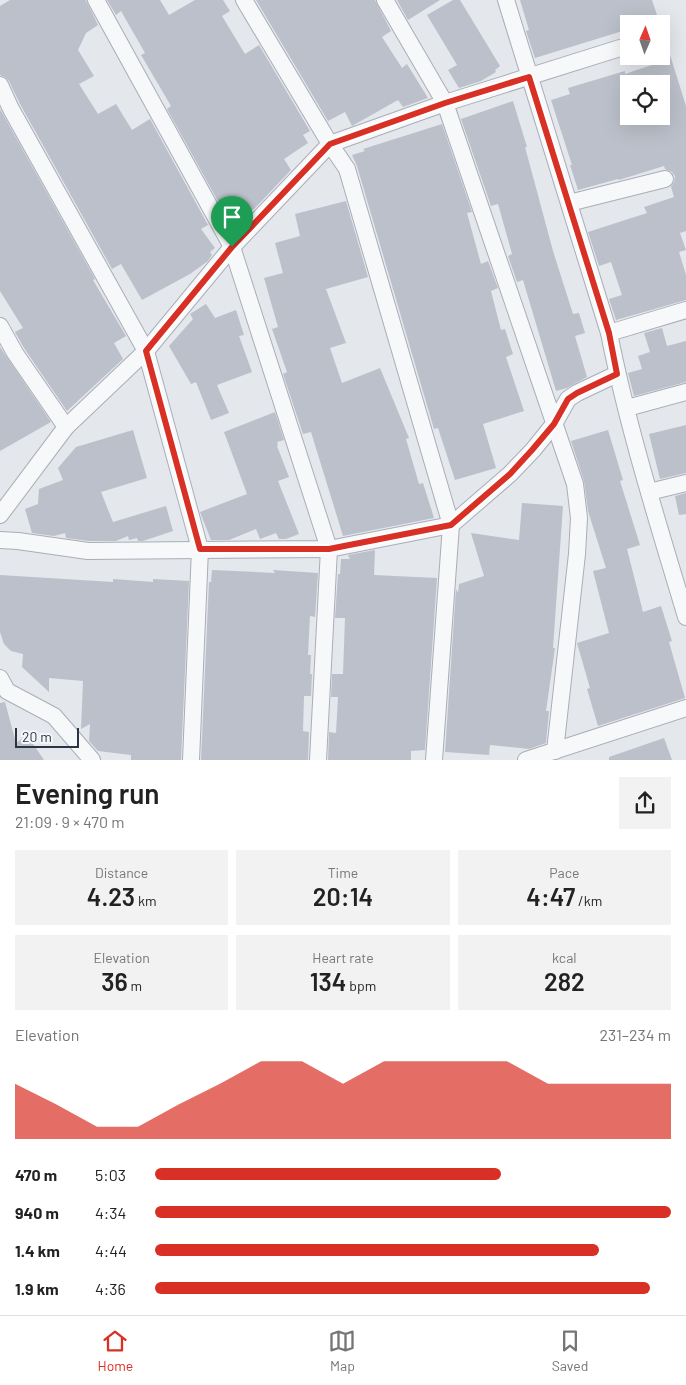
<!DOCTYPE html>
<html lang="en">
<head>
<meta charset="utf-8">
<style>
  :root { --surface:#fff; --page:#f2f2f2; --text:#222; --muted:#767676; --line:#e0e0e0; --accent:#d93025 }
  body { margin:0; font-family:Barlow,sans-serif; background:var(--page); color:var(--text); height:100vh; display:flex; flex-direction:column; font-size:19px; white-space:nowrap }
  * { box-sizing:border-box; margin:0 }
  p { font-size:16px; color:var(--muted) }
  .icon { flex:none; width:28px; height:28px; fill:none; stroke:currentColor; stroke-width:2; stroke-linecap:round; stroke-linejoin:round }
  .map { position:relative; height:760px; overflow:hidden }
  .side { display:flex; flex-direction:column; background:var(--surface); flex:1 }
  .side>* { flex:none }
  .needle { width:32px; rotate:2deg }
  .fabs { position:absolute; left:620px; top:15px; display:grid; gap:10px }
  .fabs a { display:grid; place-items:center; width:50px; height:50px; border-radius:0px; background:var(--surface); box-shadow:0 5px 20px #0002; font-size:25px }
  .scale { position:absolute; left:15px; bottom:12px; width:64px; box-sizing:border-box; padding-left:5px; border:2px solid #2b3445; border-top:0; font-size:14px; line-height:18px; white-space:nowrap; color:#2b3445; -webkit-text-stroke:4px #f4f6f9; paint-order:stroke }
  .pin { position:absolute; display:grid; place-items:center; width:42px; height:42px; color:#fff; margin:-51px -21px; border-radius:50% 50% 50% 0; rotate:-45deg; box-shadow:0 0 5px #0007 }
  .pin .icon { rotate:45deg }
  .round { display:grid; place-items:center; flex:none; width:52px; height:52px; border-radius:0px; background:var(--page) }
  .headline { display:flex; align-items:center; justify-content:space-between; height:85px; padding:0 15px }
  h1 { font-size:28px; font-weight:600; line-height:38px }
  .figures { display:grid; grid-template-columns:repeat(3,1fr); gap:8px; height:85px; padding:5px 15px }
  .figures div { display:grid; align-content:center; border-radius:0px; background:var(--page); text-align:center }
  .figures b { font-size:25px; font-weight:600 }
  .figures small { font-size:14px; font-weight:400 }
  .figures p { font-size:14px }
  .chart { height:140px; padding:10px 15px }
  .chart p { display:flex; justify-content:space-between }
  .chart svg { width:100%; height:90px; margin-top:5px; fill:var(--accent); opacity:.7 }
  ul { padding:0 15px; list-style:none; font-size:16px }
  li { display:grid; grid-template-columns:80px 60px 1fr; align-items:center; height:38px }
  li i { height:12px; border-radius:6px; background:var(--accent) }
  .tabs { display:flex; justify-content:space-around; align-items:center; height:70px; border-top:1px solid var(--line); background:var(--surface); font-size:14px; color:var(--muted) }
  .tabs a { display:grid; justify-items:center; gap:2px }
  .tabs .on { color:var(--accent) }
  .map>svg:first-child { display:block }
  .building { fill:#bbc0ca; fill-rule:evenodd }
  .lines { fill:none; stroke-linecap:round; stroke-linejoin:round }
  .minor-casing { stroke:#a9aeb7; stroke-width:18 }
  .minor { stroke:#f7f8fa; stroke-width:16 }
  .route-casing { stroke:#fff; stroke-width:10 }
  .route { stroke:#d93025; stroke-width:6 }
</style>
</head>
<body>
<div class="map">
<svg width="686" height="760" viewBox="0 0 686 760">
  <rect width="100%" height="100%" fill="#e4e7ec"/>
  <g class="building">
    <polygon points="10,0 86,0 98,25 86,33 78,50 94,76 79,84 98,114 116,104 132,130 150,119 208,225 201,229 215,248 210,252 212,255 208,261 190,274 142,300 121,264 112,269 20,104 9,81 5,77 0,75 0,6"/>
    <polygon points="107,0 160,0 169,15 195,0 223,0 230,11 222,16 245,54 259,45 310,131 303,135 308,143 284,159 291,170 255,208 249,212 243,203 225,214 167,109 171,106 141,55 145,53 121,11 116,15"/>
    <polygon points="256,0 375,0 391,31 382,37 402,68 407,64 428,98 403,107 398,100 352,126 345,112 328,121"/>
    <polygon points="397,0 440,0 408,20"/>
    <polygon points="453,0 460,0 500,66 495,70 496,72 481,81 459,88 448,70 457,65 427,15"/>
    <polygon points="520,0 652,0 660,24 629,24 629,29 535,58 526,31 529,30"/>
    <path d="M665 39 686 106V231L680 233 686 250 679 252 686 275V300L616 320 609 299 622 295 611 262 599 266 588 232 647 213 644 207 674 197 671 187 674 182 675 176 672 172 665 169 664 166 619 180 618 179 578 190 570 165H572L551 100 570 94 568 88 625 71V74L661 62V40ZM629 84H661V116H629Z"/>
    <polygon points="513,101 527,147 525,147 553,251 573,314 579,313 585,333 575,336 587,377 567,388 556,391 523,280 517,282 508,256 512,254 498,204 491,206 461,119"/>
    <polygon points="0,109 95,279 93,280 126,336 114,343 123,359 67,411 24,348 15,332 23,328 0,291"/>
    <polygon points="442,124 472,212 467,213 481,264 488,261 498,288 491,291 501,330 505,329 513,354 506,357 524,411 483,424 496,468 455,480 438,428 434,429 357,166 352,155 365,151 363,149"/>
    <polygon points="346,201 368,277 326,289 346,343 330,348 342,383 380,368 409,438 406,439 419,484 423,483 434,518 343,536 311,432 303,434 283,374 287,372 272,329 278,327 264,278 283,273 275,243 300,236 295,214"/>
    <polygon points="206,304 215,318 236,310 244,335 239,336 252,372 217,385 229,413 211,420 196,382 191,384 169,346 193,319 190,314"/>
    <polygon points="662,328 667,346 686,341 686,382 634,396 628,373 642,369 638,356 650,352 644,333"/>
    <polygon points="0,347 51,422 0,451"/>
    <polygon points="275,412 284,440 277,442 278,445 277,446 289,477 278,481 299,534 286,539 279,539 276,533 260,539 256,529 229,540 211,540 200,512 247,494 224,432"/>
    <polygon points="686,425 686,473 660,479 649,434"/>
    <polygon points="133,430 147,478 101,492 113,522 166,506 173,531 143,541 138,541 137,538 129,540 128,536 116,541 89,541 66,538 65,533 54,536 32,533 25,509 38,504 39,489 63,480 58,468 76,447"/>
    <polygon points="608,430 623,480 620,481 640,545 627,549 643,612 661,606 672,641 669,642 685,698 598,726 587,689 590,688 577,643 609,633 593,571 606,568 588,511 584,481 571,441"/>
    <polygon points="686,493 686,514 679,515 675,496"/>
    <polygon points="522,503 563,506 553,648 555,648 546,711 549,711 546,743 529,749 490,745 489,755 445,752 456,589 458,593 459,584 484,576 471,533 519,540"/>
    <polygon points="375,550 374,575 437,578 425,750 411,751 411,760 328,760 329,732 336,733 338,697 331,697 332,674 343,674 345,618 335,618 338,574 340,574 341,559 350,559 348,555"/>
    <polygon points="212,570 275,573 273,570 318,573 315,617 310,616 308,655 311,655 310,674 312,674 311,696 304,696 303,731 309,732 308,760 201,760 209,582 211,582"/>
    <polygon points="0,575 113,582 113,579 153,582 153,579 189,581 181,760 131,760 131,755 98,751 89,741 90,724 81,729 83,681 49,678 49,692 22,667 23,654 11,651 4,644 0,632"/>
    <polygon points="5,702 16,743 27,735 44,760 0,760 0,703"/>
    <polygon points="664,738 672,760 609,760 609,757"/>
  </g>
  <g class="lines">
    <defs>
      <g id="minor">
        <polyline points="96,0 232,247 329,549 318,760"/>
        <polyline points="244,0 330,144 347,169 451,525 434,760"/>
        <polyline points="385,0 445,103 575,484 579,518 577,554 555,751"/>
        <path d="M506 0 609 333C628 429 658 523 686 617"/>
        <polyline points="0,85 11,109 146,351 200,549 191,760"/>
        <polyline points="569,203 665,179"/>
        <polyline points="0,326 15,353 66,427"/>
        <polyline points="609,333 686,310"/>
        <polyline points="627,408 686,392"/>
        <polyline points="649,492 686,483"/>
        <polyline points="0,515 66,427 146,351 232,247 330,144 445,103 620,48"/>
        <polyline points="0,540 18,541 88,551 329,549 451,525 510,474 533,450 554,424 568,399 577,393 617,374"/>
        <polyline points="0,678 7,691 54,716 92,760"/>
        <polyline points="526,760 686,708"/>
      </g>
    </defs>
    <use href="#minor" class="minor-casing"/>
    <use href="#minor" class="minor"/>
  </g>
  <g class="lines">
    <defs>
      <polygon id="route" points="529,77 609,333 617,374 577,393 568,399 554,424 532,450 510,474 451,525 329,549 200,549 146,351 232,247 330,144 445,103"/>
    </defs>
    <use href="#route" class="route-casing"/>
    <use href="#route" class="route"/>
  </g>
</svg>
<div class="fabs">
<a><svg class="needle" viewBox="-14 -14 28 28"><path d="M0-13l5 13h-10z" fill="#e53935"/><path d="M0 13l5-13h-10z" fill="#767676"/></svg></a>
<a><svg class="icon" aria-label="locate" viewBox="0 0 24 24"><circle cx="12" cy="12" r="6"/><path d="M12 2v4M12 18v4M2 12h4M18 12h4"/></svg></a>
</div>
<div class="scale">20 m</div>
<div class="pin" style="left:232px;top:247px;background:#1e9e55"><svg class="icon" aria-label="arrive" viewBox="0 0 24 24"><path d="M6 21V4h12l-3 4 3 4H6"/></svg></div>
</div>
<section class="side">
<div class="headline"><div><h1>Evening run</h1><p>21:09 · 9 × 470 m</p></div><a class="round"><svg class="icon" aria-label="share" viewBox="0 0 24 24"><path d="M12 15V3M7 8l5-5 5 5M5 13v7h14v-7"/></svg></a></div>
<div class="figures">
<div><p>Distance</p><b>4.23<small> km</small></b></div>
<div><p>Time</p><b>20:14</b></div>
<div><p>Pace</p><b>4:47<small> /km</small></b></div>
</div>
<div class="figures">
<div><p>Elevation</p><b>36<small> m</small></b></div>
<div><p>Heart rate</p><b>134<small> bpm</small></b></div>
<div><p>kcal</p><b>282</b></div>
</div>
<div class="chart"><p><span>Elevation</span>231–234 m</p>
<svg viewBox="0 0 160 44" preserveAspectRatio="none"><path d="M0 44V17L10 27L20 38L30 38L40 27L50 17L60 6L70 6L80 17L90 6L100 6L110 6L120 6L130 17L140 17L150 17L160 17V44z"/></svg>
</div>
<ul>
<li><b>470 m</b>5:03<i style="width:67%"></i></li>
<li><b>940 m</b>4:34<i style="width:100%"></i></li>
<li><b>1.4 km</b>4:44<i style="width:86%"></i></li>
<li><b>1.9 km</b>4:36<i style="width:96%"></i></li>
</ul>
</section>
<nav class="tabs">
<a class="on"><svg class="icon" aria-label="home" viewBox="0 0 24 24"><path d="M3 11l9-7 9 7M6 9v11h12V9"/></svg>Home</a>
<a><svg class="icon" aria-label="map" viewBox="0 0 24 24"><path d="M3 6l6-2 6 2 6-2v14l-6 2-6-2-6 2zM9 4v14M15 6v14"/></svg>Map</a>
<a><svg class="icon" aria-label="saved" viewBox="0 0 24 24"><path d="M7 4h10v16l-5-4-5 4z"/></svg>Saved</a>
</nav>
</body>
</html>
